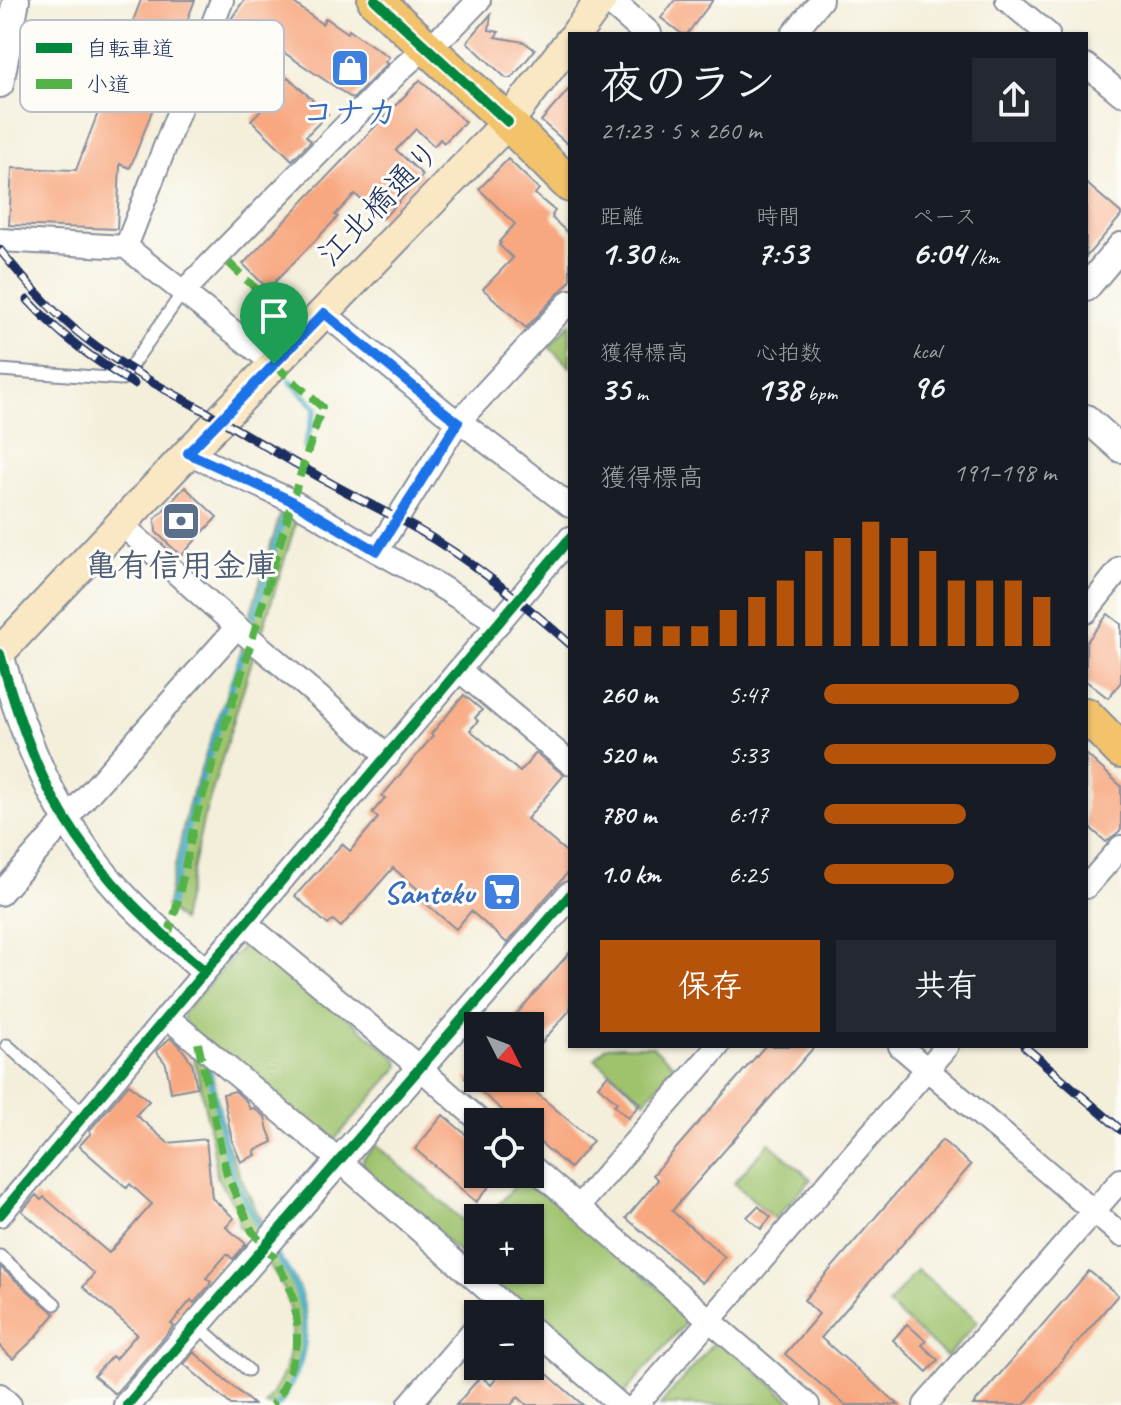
<!DOCTYPE html>
<html lang="ja">
<head>
<meta charset="utf-8">
<style>
  :root { --surface:#171b24; --page:#242831; --text:#f1f3f6; --muted:#9ea1a6; --accent:#b45309 }
  body { margin:0; font-family:Caveat,"Klee One",sans-serif; background:var(--page); color:var(--text); height:100vh; display:flex; flex-direction:column; font-size:30px; white-space:nowrap }
  * { box-sizing:border-box; margin:0 }
  p { font-size:26px; color:var(--muted) }
  .icon { flex:none; width:44px; height:44px; fill:none; stroke:currentColor; stroke-width:2; stroke-linecap:round; stroke-linejoin:round }
  .map { position:relative; flex:1; overflow:hidden }
  .details { position:absolute; left:568px; top:32px; width:520px; height:1016px; display:flex; flex-direction:column; background:var(--surface); border-radius:0px; box-shadow:0 2px 6px #0004 }
  .details>* { flex:none }
  .needle { width:52px; rotate:132deg }
  .controls { position:absolute; left:464px; top:1012px; display:grid; gap:16px }
  .controls a { display:grid; place-items:center; width:80px; height:80px; border-radius:0px; background:var(--surface); box-shadow:0 2px 6px #0004; font-size:40px }
  .pin { position:absolute; display:grid; place-items:center; width:68px; height:68px; color:#fff; margin:-82px -34px; border-radius:50% 50% 50% 0; rotate:-45deg; box-shadow:0 0 8px #0007 }
  .pin .icon { rotate:45deg }
  .round { display:grid; place-items:center; flex:none; width:84px; height:84px; border-radius:0px; background:var(--page) }
  .overview { display:flex; align-items:center; justify-content:space-between; height:136px; padding:0 32px }
  h1 { font-size:44px; font-weight:700; line-height:60px }
  .figures { display:grid; grid-template-columns:repeat(3,1fr); gap:12px; height:136px; padding:8px 32px }
  .figures div { display:grid; align-content:center }
  .figures b { font-size:34px; font-weight:700 }
  .figures small { font-size:22px; font-weight:400 }
  .figures p { font-size:22px }
  .chart { height:224px; padding:16px 32px }
  .chart p { display:flex; justify-content:space-between }
  .chart svg { width:100%; height:144px; margin-top:8px; stroke:var(--accent); stroke-width:6 }
  .primary-button { display:flex; gap:16px; margin-top:auto; padding:16px 32px }
  .primary-button a { flex:1; height:92px; border-radius:0px; background:var(--accent); color:#fff; font-size:32px; font-weight:700; line-height:92px; text-align:center }
  .primary-button a+a { background:var(--page); color:var(--text) }
  ul { padding:0 32px; list-style:none; font-size:26px }
  li { display:grid; grid-template-columns:128px 96px 1fr; align-items:center; height:60px }
  li i { height:20px; border-radius:10px; background:var(--accent) }
  .map>svg:first-child { display:block }
  .green { fill:#9fc36d; stroke:#5d7966; stroke-width:2 }
  .lines { fill:none; stroke-linecap:round; stroke-linejoin:round }
  .stream { stroke:#44abc4; stroke-width:6 }
  .building { fill:#f8a880 }
  .service-casing { stroke:#888f9c; stroke-width:15 }
  .minor-casing { stroke:#888f9c; stroke-width:26 }
  .tertiary-casing { stroke:#888f9c; stroke-width:30 }
  .secondary-casing { stroke:#888f9c; stroke-width:34 }
  .primary-casing { stroke:#888f9c; stroke-width:38 }
  .service { stroke:#fff; stroke-width:11 }
  .minor { stroke:#fff; stroke-width:22 }
  .tertiary { stroke:#fff; stroke-width:26 }
  .secondary { stroke:#fae7c3; stroke-width:30 }
  .primary { stroke:#f2c36a; stroke-width:34 }
  .rail-casing { stroke:#1b2f5e; stroke-width:9 }
  .rail { stroke:#fdfcf7; stroke-width:6; stroke-dasharray:18; stroke-linecap:butt }
  .quiet { stroke:#55b248; stroke-width:8; stroke-dasharray:16 8; stroke-linecap:butt }
  .cycleway-casing { stroke:#fdfcf7; stroke-width:15 }
  .cycleway { stroke:#00873e; stroke-width:10 }
  .route-casing { stroke:#fff; stroke-width:16 }
  .route { stroke:#1a73e8; stroke-width:10 }
  .labels { text-anchor:middle; dominant-baseline:central; stroke-width:6; stroke-linejoin:round; paint-order:stroke }
  .shop-label { font-size:32px; font-weight:bold; fill:#366cbe; stroke:#fdfcf7 }
  .street-label { font-size:32px; fill:#1b2f5e; stroke:#fdfcf7 }
  .service-label { font-size:32px; font-weight:bold; fill:#4e5e75; stroke:#fdfcf7 }
  .key { fill:#fdfcf7; stroke:#b9bec9; stroke-width:2 }
  .key-label { font-size:22px; fill:#1b2f5e }
</style>
</head>
<body>
<div class="map">
<svg width="1121" height="1405" viewBox="0 0 1121 1405">
  <rect width="100%" height="100%" fill="#fdfcf7"/>
  <filter id="ink" filterUnits="userSpaceOnUse"><feTurbulence type="fractalNoise" baseFrequency=".0125" numOctaves="2"/><feDisplacementMap in="SourceGraphic" scale="16" xChannelSelector="R" yChannelSelector="G"/><feConvolveMatrix kernelMatrix="1 2 1 2 8 2 1 2 1" color-interpolation-filters="sRGB"/></filter>
  <filter id="wash" filterUnits="userSpaceOnUse"><feTurbulence type="fractalNoise" baseFrequency=".006" numOctaves="4" result="noise"/><feDisplacementMap in="SourceGraphic" scale="32" xChannelSelector="R" yChannelSelector="G"/><feGaussianBlur stdDeviation="1.8" result="paint"/><feColorMatrix in="noise" values="0 0 0 0 0 0 0 0 0 0 0 0 0 0 0 0 0 1.4 0 .05"/><feComposite in="paint" operator="in"/></filter>
  <g filter="url(#wash)">
    <rect width="100%" height="100%" fill="#f4efdb"/>
    <g class="green">
      <polygon points="570,323 570,367 549,347"/>
      <polygon points="282,508 298,516 263,629 250,615"/>
      <polygon points="242,648 253,657 203,821 181,921 166,907 188,806"/>
      <polygon points="255,939 398,1060 399,1067 334,1140 326,1140 184,1023 183,1013 248,940"/>
      <polygon points="607,1046 652,1046 675,1066 644,1101 595,1059"/>
      <polygon points="192,1048 210,1064 226,1139 236,1167 264,1227 253,1240 239,1226 236,1208 217,1177 212,1140"/>
      <polygon points="769,1143 811,1179 775,1219 734,1183"/>
      <polygon points="376,1145 475,1231 478,1228 478,1269 363,1168 363,1159"/>
      <polygon points="525,1174 691,1316 622,1396 480,1270 530,1270 530,1218 487,1218"/>
      <path d="M276 1251C282 1260 289 1269 294 1278 317 1322 306 1366 281 1405H265C299 1359 303 1308 267 1262Z"/>
      <polygon points="917,1270 978,1321 947,1357 888,1305"/>
      <polygon points="718,1338 796,1405 660,1405"/>
    </g>
    <g class="lines">
      <g class="stream">
        <polyline points="290,381 316,408 304,448"/>
        <polyline points="254,617 284,516"/>
        <polyline points="170,907 191,810 242,654"/>
        <polyline points="208,1069 228,1161 233,1176 259,1227"/>
        <path d="M277 1256C314 1305 313 1356 278 1405"/>
      </g>
    </g>
    <g id="blocks">
      <g class="building">
        <polygon points="141,0 195,0 130,168 120,164 117,229 9,225 12,168 76,170"/>
        <polygon points="244,0 290,0 322,24 326,18 348,33 349,30 389,57 385,62 387,64 353,99 271,44 269,47 263,43 259,48 227,25"/>
        <polygon points="675,0 713,0 687,34 682,34 661,18"/>
        <polygon points="491,14 489,30 499,32 495,37 524,42 535,50 512,78 506,78 467,42"/>
        <polygon points="288,77 328,114 306,136 311,141 292,160 251,120 272,99 269,97"/>
        <polygon points="420,80 465,122 444,143 440,139 434,146 416,129 396,150 423,175 395,206 382,219 355,194 335,215 338,217 268,289 243,264"/>
        <polygon points="570,88 570,146 541,121"/>
        <polygon points="508,159 539,189 535,194 555,211 552,215 553,216 552,218 570,235 570,281 526,328 483,289 513,258 499,245 501,243 499,242 515,224 479,189"/>
        <polygon points="1086,183 1121,213 1121,216 1086,257"/>
        <polygon points="185,487 217,517 181,556 156,532 155,519"/>
        <polygon points="1108,614 1121,624 1121,682 1108,698 1086,681 1086,643"/>
        <polygon points="464,695 482,710 475,718 478,721 470,730 520,772 536,753 564,775 527,819 570,855 570,870 507,943 471,911 456,929 417,896 421,892 393,868 341,927 333,920 328,925 295,896 342,844 350,851 378,818 372,813 385,798 382,796 433,736 431,734"/>
        <polygon points="1086,754 1121,786 1121,830 1106,842 1086,824"/>
        <polygon points="570,952 570,1010 530,1056 530,1026 506,1026"/>
        <polygon points="170,1038 179,1045 192,1063 197,1087 171,1092 166,1064 156,1051"/>
        <polygon points="765,1046 815,1046 672,1211 725,1257 702,1283 626,1218 658,1180 653,1175"/>
        <polygon points="609,1074 640,1104 628,1118 614,1105 617,1102 598,1086"/>
        <polygon points="465,1078 519,1078 593,1141 570,1168 530,1134 530,1122 516,1122"/>
        <polygon points="129,1084 149,1101 136,1115 168,1143 206,1139 212,1198 234,1218 226,1227 246,1244 233,1259 227,1254 206,1278 211,1282 208,1287 194,1303 191,1300 171,1324 174,1326 115,1394 94,1376 112,1356 115,1359 137,1334 83,1287 94,1274 22,1211 36,1195 41,1200 44,1197 109,1253 152,1204 130,1184 127,1188 79,1146 91,1133 89,1131"/>
        <polygon points="235,1091 246,1101 250,1109 254,1108 265,1117 268,1130 273,1142 254,1151 256,1155 241,1162 232,1141 223,1094"/>
        <polygon points="443,1115 478,1145 478,1174 500,1174 476,1202 415,1149"/>
        <polygon points="942,1140 971,1165 821,1338 899,1405 845,1405 785,1354 819,1314 804,1300"/>
        <polygon points="758,1206 771,1217 761,1229 747,1217"/>
        <polygon points="0,1267 55,1314 35,1338 13,1359 0,1347"/>
        <polygon points="1089,1271 1118,1295 1024,1405 973,1405"/>
        <polygon points="907,1324 926,1341 922,1345 938,1360 927,1372 893,1340"/>
        <polygon points="194,1352 254,1405 231,1405 184,1364"/>
        <polygon points="507,1366 538,1366 583,1405 527,1405 518,1397 511,1405 456,1405 481,1376 491,1385"/>
      </g>
    </g>
  </g>
  <g filter="url(#ink)">
    <use href="#blocks" fill-opacity="0" stroke="#888f9c" stroke-width="2"/>
    <g class="lines">
      <defs>
        <g id="service">
          <polyline points="0,370 122,379 183,292"/>
          <polyline points="7,1045 85,1115"/>
          <polyline points="0,1256 55,1304"/>
          <polyline points="198,1326 248,1370"/>
        </g>
        <g id="minor">
          <polyline points="1007,0 1048,34"/>
          <polyline points="793,34 821,0"/>
          <polyline points="1086,65 1121,94"/>
          <polyline points="0,240 126,247 274,364"/>
          <polyline points="126,247 222,0"/>
          <polyline points="183,292 402,68 426,47 450,30 479,0"/>
          <polyline points="324,313 447,414 470,429 570,506"/>
          <polyline points="188,453 292,501 377,551 433,582 499,623"/>
          <polyline points="121,524 237,627 388,756"/>
          <polyline points="377,551 458,422 570,301"/>
          <polyline points="1086,612 1121,568"/>
          <polyline points="459,670 570,763"/>
          <polyline points="1086,887 1121,847"/>
          <polyline points="0,894 237,627"/>
          <polyline points="247,924 420,1068 481,1122"/>
          <polyline points="167,1017 340,1161 515,1314"/>
          <polyline points="900,1046 1121,1235"/>
          <polyline points="530,1165 808,1405"/>
          <polyline points="578,1207 718,1046"/>
          <polyline points="0,1215 570,538"/>
          <polyline points="530,1327 620,1405"/>
          <polyline points="0,1395 10,1405"/>
          <polyline points="409,1405 478,1325"/>
          <polyline points="636,1405 947,1046"/>
          <polyline points="925,1405 1121,1180"/>
        </g>
        <g id="tertiary">
          <polyline points="609,0 648,34"/>
          <polyline points="0,84 16,0"/>
          <polyline points="1086,288 1121,246"/>
          <polyline points="1086,418 1121,449"/>
          <path d="M0 654C24 741 58 824 120 892 145 919 173 943 200 967"/>
          <polyline points="127,1405 570,895"/>
        </g>
        <g id="secondary">
          <polyline points="576,34 601,0"/>
          <polyline points="0,652 188,453 508,122 570,41"/>
        </g>
        <g id="primary">
          <polyline points="375,0 493,108 570,185"/>
          <polyline points="1086,715 1121,751"/>
        </g>
      </defs>
      <use href="#service" class="service-casing"/>
      <use href="#minor" class="minor-casing"/>
      <use href="#tertiary" class="tertiary-casing"/>
      <use href="#secondary" class="secondary-casing"/>
      <use href="#primary" class="primary-casing"/>
      <use href="#service" class="service"/>
      <use href="#minor" class="minor"/>
      <use href="#tertiary" class="tertiary"/>
      <use href="#secondary" class="secondary"/>
      <use href="#primary" class="primary"/>
      <defs>
        <g id="rail">
          <path d="M0 250C25 281 52 312 84 337 121 366 162 388 203 410 247 435 290 461 334 485 361 500 388 513 415 528 471 560 521 601 570 644"/>
          <path d="M28 300C61 336 92 359 134 384"/>
          <polyline points="1024,1046 1121,1130"/>
        </g>
      </defs>
      <use href="#rail" class="rail-casing"/>
      <use href="#rail" class="rail"/>
      <g class="quiet">
        <polyline points="229,263 291,322"/>
        <polyline points="167,938 176,909 195,820 252,640 292,501 322,407 274,364"/>
        <polyline points="198,1043 227,1175 252,1231 277,1261 293,1296 297,1323 297,1343 293,1360 283,1389 272,1405"/>
      </g>
      <defs>
        <g id="cycleway">
          <polyline points="375,0 508,122"/>
          <path d="M0 654C13 701 28 748 50 792 87 863 144 921 205 971"/>
          <polyline points="0,1215 570,538"/>
          <polyline points="127,1405 570,895"/>
        </g>
      </defs>
      <use href="#cycleway" class="cycleway-casing"/>
      <use href="#cycleway" class="cycleway"/>
    </g>
  </g>
  <g class="lines" filter="url(#ink)">
    <defs>
      <polygon id="route" points="324,313 447,414 458,422 377,551 292,501 188,453"/>
    </defs>
    <use href="#route" class="route-casing"/>
    <use href="#route" class="route"/>
  </g>
  <defs>
    <symbol id="shop-square" viewBox="-11 -11 22 22"><rect x="-9" y="-9" width="18" height="18" rx="4" fill="#3f7fe0" stroke="#fdfcf7"/><path d="M-5-2.5h2.3a2.7 3.5 0 0 1 5.4 0H5L5.5 6h-11ZM-1.5-2.5h3a1.5 2.3 0 0 0-3 0Z" fill="#fff"/></symbol>
    <symbol id="bank-square" viewBox="-11 -11 22 22"><rect x="-9" y="-9" width="18" height="18" rx="4" fill="#5c6f8a" stroke="#fdfcf7"/><path d="M-6-4H6V4H-6ZM0-2.3a2.3 2.3 0 1 0 0 4.6a2.3 2.3 0 1 0 0-4.6Z" fill="#fff"/></symbol>
    <symbol id="supermarket-square" viewBox="-11 -11 22 22"><rect x="-9" y="-9" width="18" height="18" rx="4" fill="#3f7fe0" stroke="#fdfcf7"/><path d="M-6-5.5h2.5l.6 2H6L4.5 2H-2.5L-4.4-4H-6ZM-1.5 3.2a1.3 1.3 0 1 0 .1 0ZM3 3.2a1.3 1.3 0 1 0 .1 0Z" fill="#fff"/></symbol>
  </defs>
  <g fill-rule="evenodd">
    <use href="#shop-square" x="328" y="46" width="44" height="44"/>
    <use href="#bank-square" x="159" y="499" width="44" height="44"/>
    <use href="#supermarket-square" x="480" y="870" width="44" height="44"/>
  </g>
  <g class="labels">
    <g class="shop-label">
      <text x="350" y="112">コナカ</text>
      <text x="474" y="892" text-anchor="end">Santoku</text>
    </g>
    <g class="street-label">
      <text transform="translate(379 203) rotate(-46)">江北橋通り</text>
    </g>
    <g class="service-label">
      <text x="181" y="565">亀有信用金庫</text>
    </g>
  </g>
  <rect x="20" y="20" width="264" height="92" rx="12" class="key"/>
  <rect x="36" y="43" width="36" height="10" fill="#00873e"/>
  <rect x="36" y="79" width="36" height="10" fill="#55b248"/>
  <g class="key-label">
    <text x="86" y="56">自転車道</text>
    <text x="86" y="92">小道</text>
  </g>
</svg>
<div class="controls">
<a><svg class="needle" viewBox="-14 -14 28 28"><path d="M0-13l5 13h-10z" fill="#e53935"/><path d="M0 13l5-13h-10z" fill="#9ea1a6"/></svg></a>
<a><svg class="icon" aria-label="locate" viewBox="0 0 24 24"><circle cx="12" cy="12" r="6"/><path d="M12 2v4M12 18v4M2 12h4M18 12h4"/></svg></a>
<a>+</a>
<a>−</a>
</div>
<div class="pin" style="left:274px;top:364px;background:#1e9e55"><svg class="icon" aria-label="arrive" viewBox="0 0 24 24"><path d="M6 21V4h12l-3 4 3 4H6"/></svg></div>
<section class="details">
<div class="overview"><div><h1>夜のラン</h1><p>21:23 · 5 × 260 m</p></div><a class="round"><svg class="icon" aria-label="share" viewBox="0 0 24 24"><path d="M12 15V3M7 8l5-5 5 5M5 13v7h14v-7"/></svg></a></div>
<div class="figures">
<div><p>距離</p><b>1.30<small> km</small></b></div>
<div><p>時間</p><b>7:53</b></div>
<div><p>ペース</p><b>6:04<small> /km</small></b></div>
</div>
<div class="figures">
<div><p>獲得標高</p><b>35<small> m</small></b></div>
<div><p>心拍数</p><b>138<small> bpm</small></b></div>
<div><p>kcal</p><b>96</b></div>
</div>
<div class="chart"><p><span>獲得標高</span>191–198 m</p>
<svg viewBox="0 0 160 44" preserveAspectRatio="none"><path d="M5 44V33M15 44V38M25 44V38M35 44V38M45 44V33M55 44V29M65 44V24M75 44V15M85 44V11M95 44V6M105 44V11M115 44V15M125 44V24M135 44V24M145 44V24M155 44V29"/></svg>
</div>
<ul>
<li><b>260 m</b>5:47<i style="width:84%"></i></li>
<li><b>520 m</b>5:33<i style="width:100%"></i></li>
<li><b>780 m</b>6:17<i style="width:61%"></i></li>
<li><b>1.0 km</b>6:25<i style="width:56%"></i></li>
</ul>
<div class="primary-button"><a>保存</a><a>共有</a></div>
</section>
</div>
</body>
</html>
